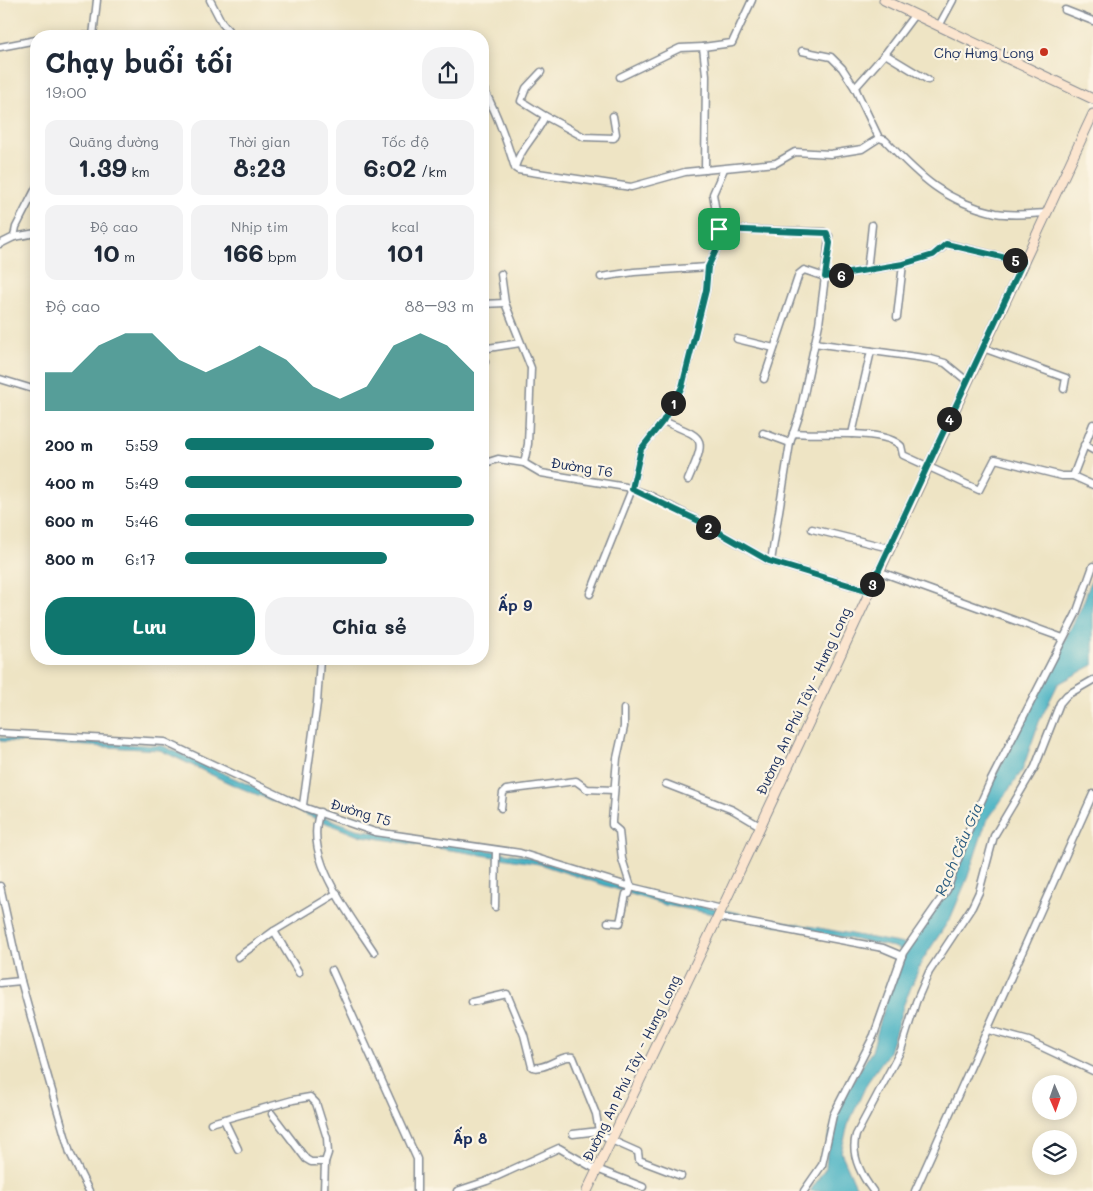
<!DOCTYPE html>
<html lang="vi">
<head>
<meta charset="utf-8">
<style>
  :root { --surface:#fff; --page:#f2f2f3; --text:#1f2937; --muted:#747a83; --accent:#0f766e }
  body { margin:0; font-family:Mali,sans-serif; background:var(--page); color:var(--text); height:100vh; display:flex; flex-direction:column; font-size:19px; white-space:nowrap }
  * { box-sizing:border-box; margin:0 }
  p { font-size:16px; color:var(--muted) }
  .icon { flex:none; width:28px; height:28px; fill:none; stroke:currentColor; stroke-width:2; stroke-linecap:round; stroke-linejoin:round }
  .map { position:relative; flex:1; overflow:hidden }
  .drawer { position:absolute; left:30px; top:30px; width:459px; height:635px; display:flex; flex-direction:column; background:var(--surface); border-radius:20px; box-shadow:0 2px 12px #0003 }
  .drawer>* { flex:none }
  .needle { width:32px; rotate:178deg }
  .tools { position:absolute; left:1032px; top:1075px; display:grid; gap:10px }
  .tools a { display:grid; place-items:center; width:45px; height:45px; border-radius:50%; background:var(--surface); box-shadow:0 2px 12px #0003; font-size:25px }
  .pin { position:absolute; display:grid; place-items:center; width:42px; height:42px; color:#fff; margin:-21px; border-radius:10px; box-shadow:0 2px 8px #0006 }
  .km { position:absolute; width:25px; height:25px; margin:-12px; border-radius:50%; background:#222; color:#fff; font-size:14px; line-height:25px; text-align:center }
  .round { display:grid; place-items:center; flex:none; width:52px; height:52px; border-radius:20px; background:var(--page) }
  .summary { display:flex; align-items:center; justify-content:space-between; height:85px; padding:0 15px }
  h1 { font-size:28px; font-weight:700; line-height:38px }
  .figures { display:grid; grid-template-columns:repeat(3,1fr); gap:8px; height:85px; padding:5px 15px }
  .figures div { display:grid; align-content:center; border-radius:12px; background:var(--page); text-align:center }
  .figures b { font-size:25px; font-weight:700 }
  .figures small { font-size:14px; font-weight:400 }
  .figures p { font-size:14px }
  .chart { height:140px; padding:10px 15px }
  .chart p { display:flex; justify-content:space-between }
  .chart svg { width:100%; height:90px; margin-top:5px; fill:var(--accent); opacity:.7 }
  .action { display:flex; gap:10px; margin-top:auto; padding:10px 15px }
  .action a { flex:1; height:58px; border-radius:20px; background:var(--accent); color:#fff; font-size:20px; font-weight:700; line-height:58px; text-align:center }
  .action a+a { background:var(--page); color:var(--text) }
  ul { padding:0 15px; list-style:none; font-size:16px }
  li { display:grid; grid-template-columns:80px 60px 1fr; align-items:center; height:38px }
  li i { height:12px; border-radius:6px; background:var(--accent) }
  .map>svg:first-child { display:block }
  .water { fill:#45b1c2; stroke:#307090 }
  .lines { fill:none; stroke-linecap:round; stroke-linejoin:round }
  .street-casing { stroke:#848a91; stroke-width:9 }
  .secondary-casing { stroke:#848a91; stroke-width:11 }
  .street { stroke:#fff; stroke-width:6 }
  .secondary { stroke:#fbe5cf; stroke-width:9 }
  .route-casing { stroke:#fff; stroke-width:10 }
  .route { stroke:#0f766e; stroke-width:6 }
  .poi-dot { fill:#c8321e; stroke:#fcf5e5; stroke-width:2 }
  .labels { text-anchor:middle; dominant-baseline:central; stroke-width:4.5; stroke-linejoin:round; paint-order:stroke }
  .poi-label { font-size:14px; fill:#1b2f5e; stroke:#fcf5e5; text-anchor:end }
  .street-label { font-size:14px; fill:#1b2f5e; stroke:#fcf5e5 }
  .neighbourhood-label { font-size:15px; font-weight:bold; fill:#1b2f5e; stroke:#fcf5e5 }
  .water-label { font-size:15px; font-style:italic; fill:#2a5c81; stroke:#fcf5e5 }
</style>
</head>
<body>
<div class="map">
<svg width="1093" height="1191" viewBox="0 0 1093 1191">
  <rect width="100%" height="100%" fill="#fcf5e5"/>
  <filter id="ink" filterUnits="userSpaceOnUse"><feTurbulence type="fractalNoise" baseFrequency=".02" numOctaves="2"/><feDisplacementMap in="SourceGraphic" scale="10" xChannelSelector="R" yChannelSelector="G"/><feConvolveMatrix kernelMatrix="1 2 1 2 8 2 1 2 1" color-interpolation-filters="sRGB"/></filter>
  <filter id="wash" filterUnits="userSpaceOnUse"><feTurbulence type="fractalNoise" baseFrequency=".0096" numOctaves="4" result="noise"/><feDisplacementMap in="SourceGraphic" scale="20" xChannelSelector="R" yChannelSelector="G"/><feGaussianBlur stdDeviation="1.12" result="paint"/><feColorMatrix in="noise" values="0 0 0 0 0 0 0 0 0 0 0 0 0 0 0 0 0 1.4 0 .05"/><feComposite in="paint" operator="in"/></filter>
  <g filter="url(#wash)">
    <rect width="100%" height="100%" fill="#eee4c4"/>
    <polygon class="water" points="1093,576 1093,665 1058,684 1039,722 1022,771 986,822 967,879 951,917 922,961 904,1004 889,1052 867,1083 848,1125 841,1152 858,1191 810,1191 826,1168 828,1138 835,1117 849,1086 872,1051 885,1005 905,952 894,947 665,905 539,864 356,835 231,784 160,750 0,741 0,738 163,746 289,803 356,829 524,856 702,906 909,945 951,887 977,816 993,780 1082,606"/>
  </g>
  <g filter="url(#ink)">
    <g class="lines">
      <defs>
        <g id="street">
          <polyline points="210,0 222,23 233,36"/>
          <polyline points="1065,10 1093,21"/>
          <polyline points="939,26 953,0"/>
          <polyline points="74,36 93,36 97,0"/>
          <polyline points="0,47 36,40"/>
          <polyline points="703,47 732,43 752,0"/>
          <polyline points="802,51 831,57 842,68 855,88"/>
          <polyline points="885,54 928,80"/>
          <polyline points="620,77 680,48 703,47 706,75 705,170"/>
          <path d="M482 86C495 109 507 142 515 168L518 170 631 187 685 172 776 163 795 152 830 154 862 149 879 138 885 140C919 176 945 202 996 213 1012 216 1029 214 1046 213"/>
          <polyline points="545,116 584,137 614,138 616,134 613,116"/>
          <polyline points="879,138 855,88 885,54 915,14"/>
          <path d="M515 167C520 148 538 134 545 116L521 101 526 88 541 72"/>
          <polyline points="724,169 713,194 719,229 824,232 829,236 825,277 804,270 799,274 764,379"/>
          <polyline points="14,237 16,227 36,188"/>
          <polyline points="0,244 14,237 36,233"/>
          <polyline points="867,271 872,225"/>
          <polyline points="501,274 505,303 531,368 528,444 524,463"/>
          <polyline points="601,277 634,272 708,267"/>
          <polyline points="482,304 505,303"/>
          <polyline points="897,317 903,264"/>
          <polyline points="737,339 774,348"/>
          <polyline points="814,343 931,359 945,363 967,381"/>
          <polyline points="983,348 1066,378 1064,389"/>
          <polyline points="482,349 520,343"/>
          <polyline points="482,362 485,362"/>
          <polyline points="0,379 36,390"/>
          <path d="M663 421C706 439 707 436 688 480"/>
          <polyline points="763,433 790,443"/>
          <path d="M793 433C819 436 883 428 901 446L903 455 979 490 995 459 1062 476H1073L1093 424"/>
          <polyline points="852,434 871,351"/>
          <polyline points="1084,445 1093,450"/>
          <polyline points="482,464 498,459 524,463 541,473 626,487 649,495 699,521 769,561 869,591"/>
          <polyline points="1073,476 1093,485"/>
          <polyline points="812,529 889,548"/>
          <polyline points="771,561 790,443 800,413 819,324 825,277 903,264 933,255 947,244 1023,262"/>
          <polyline points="878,571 1063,638"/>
          <polyline points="590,594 632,489 641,449 663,421 682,387 706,290 708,267 716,250 719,229"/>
          <polyline points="0,733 165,742 306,808 375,832 520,853 631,887 722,909"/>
          <polyline points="666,784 733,810 760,826"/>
          <polyline points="303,805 317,703 320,659"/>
          <polyline points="501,808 503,793 506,790 576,781 587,789 614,790"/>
          <path d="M320 812C302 857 351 916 374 952"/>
          <polyline points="0,886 21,981 45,1067 70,1153 89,1191"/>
          <polyline points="495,907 496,850"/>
          <polyline points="718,917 883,948 902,956"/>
          <polyline points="608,922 620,923 626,894 629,894 631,887 622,859 619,831 612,825 612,821 617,758 624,727 624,709"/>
          <polyline points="274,931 299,973"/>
          <polyline points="238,957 274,931 337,893"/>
          <polyline points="332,970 417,1159 417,1191"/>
          <polyline points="0,983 21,981"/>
          <path d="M472 1002 507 994 524 1035 532 1067C545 1071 559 1055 573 1057L596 1114 599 1131"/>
          <polyline points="988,1030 1029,1041 1093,1071"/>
          <polyline points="272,1114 306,1159 311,1162 325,1162"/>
          <polyline points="224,1120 238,1149"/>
          <polyline points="211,1123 293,1100 310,1097 316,1103 327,1138 328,1153 325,1162 324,1191"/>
          <polyline points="573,1134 599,1131 611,1141"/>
          <polyline points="611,1140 638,1152 639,1160 681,1176"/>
          <polyline points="597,1169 643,1187"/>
          <polyline points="457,1191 487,1181 559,1148 597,1170"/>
          <polyline points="804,1191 822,1165 833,1115 874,1035 903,953 947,890 971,824 991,780 1076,614 1093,566"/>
          <path d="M873 1191C861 1175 850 1155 856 1135L901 1050 916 1002 929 972 972 907 979 892 994 836 1035 767 1060 703 1067 695 1093 680"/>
          <polyline points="915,1191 1093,794"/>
        </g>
        <g id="secondary">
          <polyline points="884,0 1093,99"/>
          <polyline points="587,1191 718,917 1093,114"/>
        </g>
      </defs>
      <use href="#street" class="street-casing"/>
      <use href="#secondary" class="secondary-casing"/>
      <use href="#street" class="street"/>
      <use href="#secondary" class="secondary"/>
    </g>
  </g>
  <g class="lines" filter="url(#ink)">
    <defs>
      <polygon id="route" points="719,229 827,233 830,243 825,277 903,264 933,255 946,244 1023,262 869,591 769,561 699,521 632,489 641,449 663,421 682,387 706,290 708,267 716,250"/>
    </defs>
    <use href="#route" class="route-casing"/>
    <use href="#route" class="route"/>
  </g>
  <circle class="poi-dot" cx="1044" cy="52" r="5"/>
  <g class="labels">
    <g class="poi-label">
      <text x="1034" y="52">Chợ Hưng Long</text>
    </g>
    <g class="street-label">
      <text transform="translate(582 467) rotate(9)">Đường T6</text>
      <text transform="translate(803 701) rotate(-65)">Đường An Phú Tây - Hưng Long</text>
      <text transform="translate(361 812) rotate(17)">Đường T5</text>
      <text transform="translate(631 1068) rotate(-64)">Đường An Phú Tây - Hưng Long</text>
    </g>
    <g class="neighbourhood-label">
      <text x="515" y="605">Ấp 9</text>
      <text x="470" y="1138">Ấp 8</text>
    </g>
    <g class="water-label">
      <text transform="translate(958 849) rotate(-67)">Rạch Cầu Gia</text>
    </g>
  </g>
</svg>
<div class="tools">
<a><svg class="needle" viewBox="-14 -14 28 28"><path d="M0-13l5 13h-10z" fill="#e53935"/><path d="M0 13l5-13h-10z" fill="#747a83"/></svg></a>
<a><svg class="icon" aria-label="layers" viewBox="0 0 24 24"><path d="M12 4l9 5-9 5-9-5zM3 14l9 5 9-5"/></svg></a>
</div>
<div class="pin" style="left:719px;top:229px;background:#1e9e55"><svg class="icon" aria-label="arrive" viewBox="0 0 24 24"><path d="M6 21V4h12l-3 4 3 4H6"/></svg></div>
<b class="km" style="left:673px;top:403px">1</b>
<b class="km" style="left:708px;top:527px">2</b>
<b class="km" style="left:872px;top:584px">3</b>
<b class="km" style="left:949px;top:419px">4</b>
<b class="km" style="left:1015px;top:260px">5</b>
<b class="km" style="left:841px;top:275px">6</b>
<section class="drawer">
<div class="summary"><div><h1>Chạy buổi tối</h1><p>19:00</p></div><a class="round"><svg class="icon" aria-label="share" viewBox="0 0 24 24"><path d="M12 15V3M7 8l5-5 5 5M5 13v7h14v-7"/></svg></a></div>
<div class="figures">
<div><p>Quãng đường</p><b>1.39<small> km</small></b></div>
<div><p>Thời gian</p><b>8:23</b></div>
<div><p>Tốc độ</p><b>6:02<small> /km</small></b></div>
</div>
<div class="figures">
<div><p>Độ cao</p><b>10<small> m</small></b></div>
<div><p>Nhịp tim</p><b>166<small> bpm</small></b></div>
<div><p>kcal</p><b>101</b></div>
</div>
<div class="chart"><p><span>Độ cao</span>88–93 m</p>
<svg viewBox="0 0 160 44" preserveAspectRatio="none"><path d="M0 44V25L10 25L20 12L30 6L40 6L50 19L60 25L70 19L80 12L90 19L100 32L110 38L120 32L130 12L140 6L150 12L160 25V44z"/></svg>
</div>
<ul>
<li><b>200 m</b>5:59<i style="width:86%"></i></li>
<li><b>400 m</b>5:49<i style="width:96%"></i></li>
<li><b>600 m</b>5:46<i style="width:100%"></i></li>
<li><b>800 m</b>6:17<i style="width:70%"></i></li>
</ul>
<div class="action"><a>Lưu</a><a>Chia sẻ</a></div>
</section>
</div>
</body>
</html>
